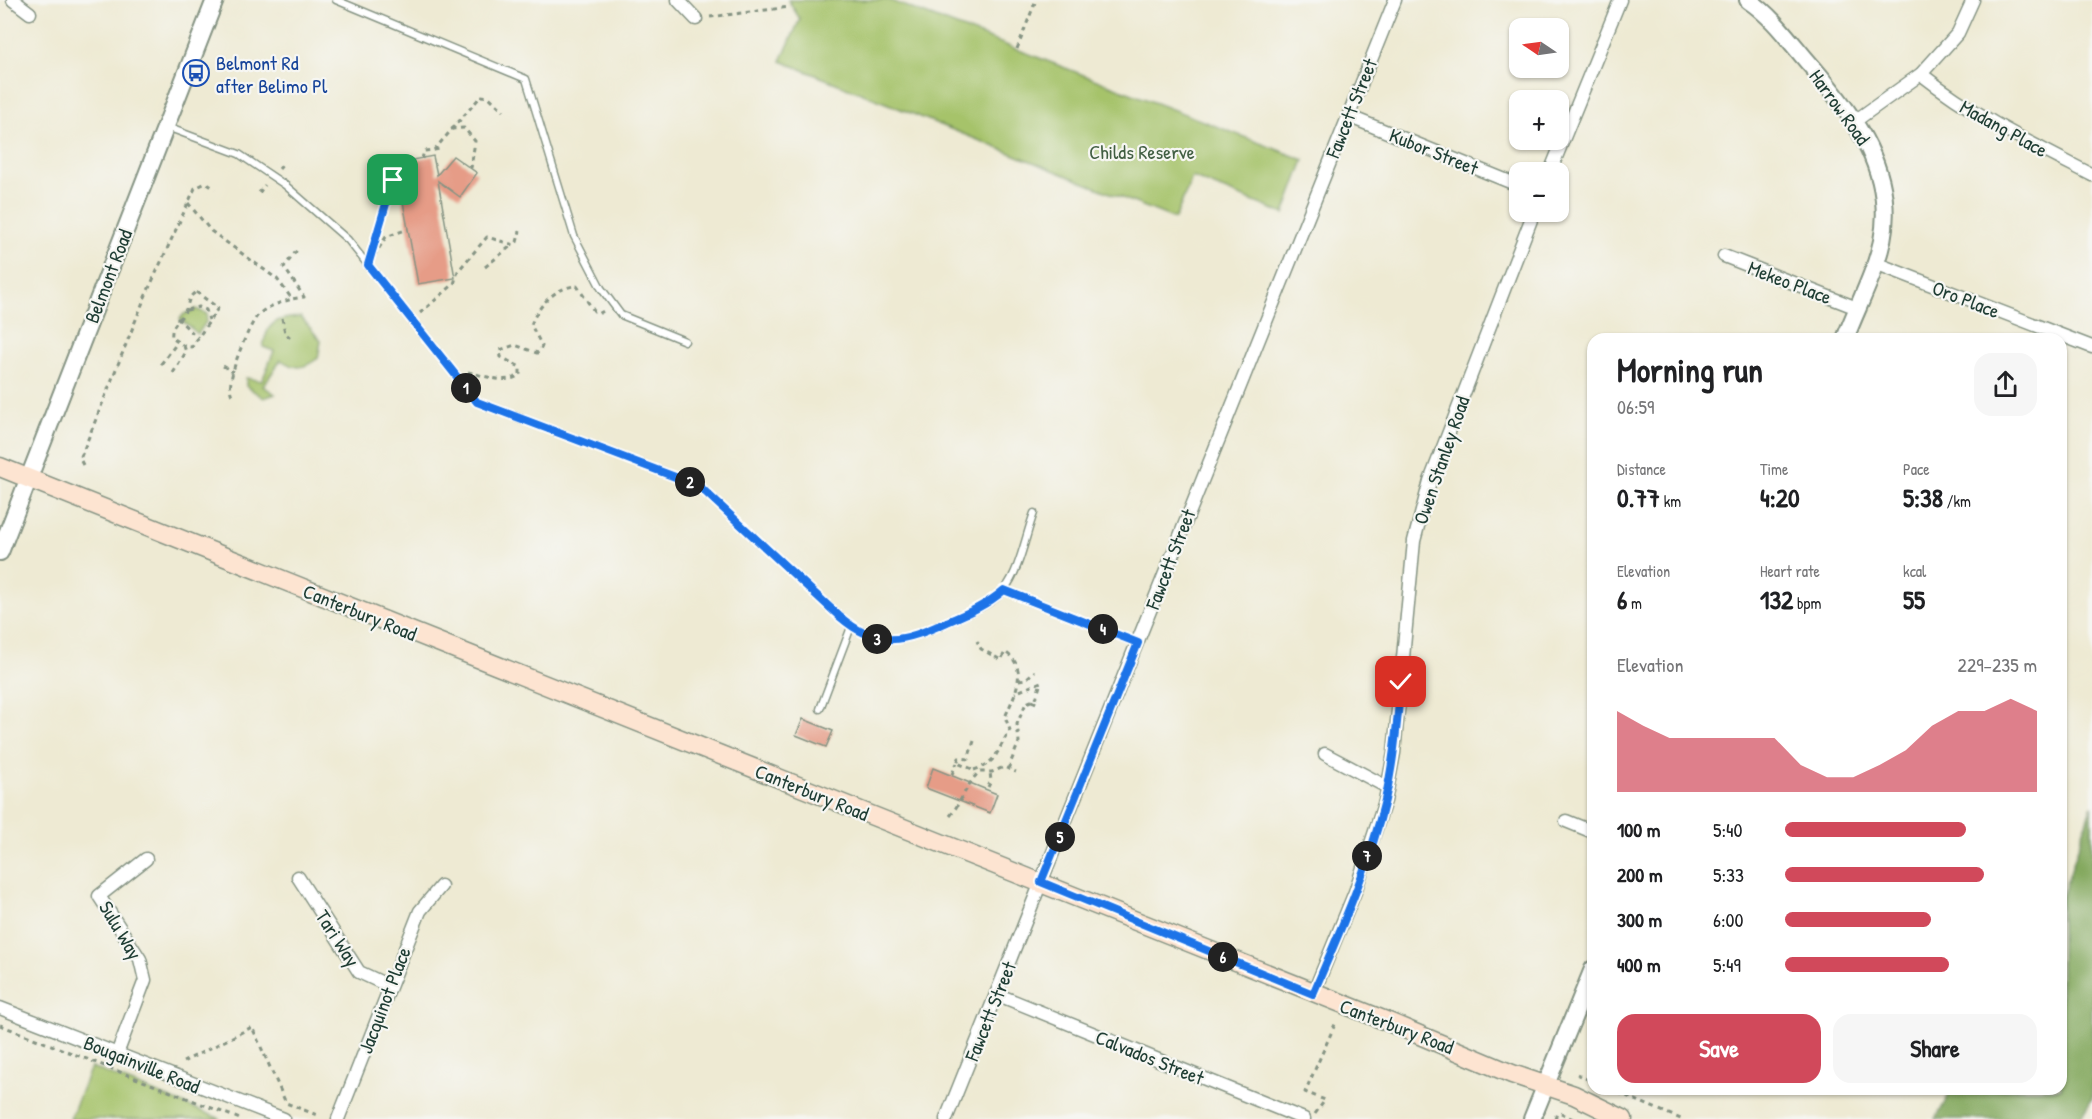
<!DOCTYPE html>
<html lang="en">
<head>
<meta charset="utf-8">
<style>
  :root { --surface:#fff; --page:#f6f6f6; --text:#202124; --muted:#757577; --accent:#d1495b }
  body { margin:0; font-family:"Patrick Hand",sans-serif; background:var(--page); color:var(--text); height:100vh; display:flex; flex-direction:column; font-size:22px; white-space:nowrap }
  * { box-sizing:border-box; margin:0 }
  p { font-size:20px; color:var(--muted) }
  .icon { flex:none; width:33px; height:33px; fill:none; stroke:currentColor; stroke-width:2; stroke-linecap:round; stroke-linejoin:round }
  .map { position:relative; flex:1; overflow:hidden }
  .sheet { position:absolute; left:1587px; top:333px; width:480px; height:762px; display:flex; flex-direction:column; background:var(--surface); border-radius:18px; box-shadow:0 2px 4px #0004 }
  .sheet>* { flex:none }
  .needle { width:39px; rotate:283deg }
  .tools { position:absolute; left:1509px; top:18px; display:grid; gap:12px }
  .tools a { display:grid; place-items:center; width:60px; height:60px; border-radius:12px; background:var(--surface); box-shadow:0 2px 4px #0004; font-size:30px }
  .pin { position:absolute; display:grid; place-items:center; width:51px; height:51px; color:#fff; margin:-26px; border-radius:12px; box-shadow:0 3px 9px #0006 }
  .km { position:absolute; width:30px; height:30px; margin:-15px; border-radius:50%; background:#222; color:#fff; font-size:16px; line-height:30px; text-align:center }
  .round { display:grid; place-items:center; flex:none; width:63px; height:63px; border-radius:18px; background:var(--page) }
  .summary { display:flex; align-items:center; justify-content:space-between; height:102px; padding:0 30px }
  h1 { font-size:33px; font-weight:700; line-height:45px }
  .metrics { display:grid; grid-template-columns:repeat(3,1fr); gap:9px; height:102px; padding:6px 30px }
  .metrics div { display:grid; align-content:center }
  .metrics b { font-size:26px; font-weight:700 }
  .metrics small { font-size:16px; font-weight:400 }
  .metrics p { font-size:16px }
  .chart { height:168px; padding:12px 30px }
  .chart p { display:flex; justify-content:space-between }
  .chart svg { width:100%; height:108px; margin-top:6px; fill:var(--accent); opacity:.7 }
  .button { display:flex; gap:12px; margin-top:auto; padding:12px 30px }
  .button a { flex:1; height:69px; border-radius:18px; background:var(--accent); color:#fff; font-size:24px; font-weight:700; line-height:69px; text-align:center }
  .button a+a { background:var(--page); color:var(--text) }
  ul { padding:0 30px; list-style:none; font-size:20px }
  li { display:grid; grid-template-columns:96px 72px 1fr; align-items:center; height:45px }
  li i { height:15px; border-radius:8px; background:var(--accent) }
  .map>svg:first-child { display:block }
  .green { fill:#a6c36a; stroke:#62804f; stroke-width:1.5 }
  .forest { fill:#84a95e; stroke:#527349; stroke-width:1.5 }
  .building { fill:#e69c87 }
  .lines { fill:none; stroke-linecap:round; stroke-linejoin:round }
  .service-casing { stroke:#869484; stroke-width:9 }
  .minor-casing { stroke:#869484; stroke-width:15 }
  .tertiary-casing { stroke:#869484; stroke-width:20 }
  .secondary-casing { stroke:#869484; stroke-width:21 }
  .path { stroke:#869484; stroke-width:3; stroke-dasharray:4.5 4.5; stroke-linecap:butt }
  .service { stroke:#fff; stroke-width:6 }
  .minor { stroke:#fff; stroke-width:12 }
  .tertiary { stroke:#fff; stroke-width:16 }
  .secondary { stroke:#fde4d1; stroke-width:18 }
  .route-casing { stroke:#fff; stroke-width:12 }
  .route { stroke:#1a73e8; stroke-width:8 }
  .labels { text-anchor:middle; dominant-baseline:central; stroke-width:4.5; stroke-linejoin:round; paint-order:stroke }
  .transit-label { font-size:20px; fill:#164399; stroke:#f6f6f2; text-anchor:start }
  .street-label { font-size:20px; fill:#1f3d34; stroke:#f6f6f2 }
  .park-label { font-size:20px; fill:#415e42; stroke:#f6f6f2 }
</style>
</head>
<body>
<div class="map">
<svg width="2092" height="1119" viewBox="0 0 2092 1119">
  <rect width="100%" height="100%" fill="#f6f6f2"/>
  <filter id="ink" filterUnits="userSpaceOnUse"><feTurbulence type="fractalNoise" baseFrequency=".0167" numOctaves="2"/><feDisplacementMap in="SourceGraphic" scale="12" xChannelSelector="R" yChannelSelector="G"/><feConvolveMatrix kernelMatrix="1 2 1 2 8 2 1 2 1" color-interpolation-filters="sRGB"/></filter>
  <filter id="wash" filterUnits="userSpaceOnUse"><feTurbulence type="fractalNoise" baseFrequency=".008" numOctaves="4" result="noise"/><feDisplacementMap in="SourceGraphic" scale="24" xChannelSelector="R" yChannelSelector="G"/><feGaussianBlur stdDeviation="1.35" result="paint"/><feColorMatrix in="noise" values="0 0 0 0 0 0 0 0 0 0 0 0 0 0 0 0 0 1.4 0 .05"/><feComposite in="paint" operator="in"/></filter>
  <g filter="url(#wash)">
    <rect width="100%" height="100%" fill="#eeead3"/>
    <g class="green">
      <polygon points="788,0 889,0 1304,160 1284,214 1192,177 1175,219 781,61 800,19"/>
      <polygon points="196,309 207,314 206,322 198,334 180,319 184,314"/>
      <path d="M301 317 321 341 318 358C304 369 296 370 281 360L263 386 275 394 264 398 246 386V378L262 381 274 351 263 347C267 321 277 318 301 317Z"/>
      <polygon points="91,1067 221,1119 70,1119"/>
    </g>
    <polygon class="forest" points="2092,805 2092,1098 2080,1119 1936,1119 1952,1089 2061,1089 2061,900"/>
    <g id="blocks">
      <g class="building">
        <polygon points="433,156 437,175 453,156 477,173 460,197 438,181 455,278 418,284 396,163"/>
        <polygon points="803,719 833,731 826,747 796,735"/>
        <polygon points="933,768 997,794 990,813 926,788"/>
      </g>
    </g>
  </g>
  <g filter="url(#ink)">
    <use href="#blocks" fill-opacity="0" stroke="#869484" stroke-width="1.5"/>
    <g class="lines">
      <defs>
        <g id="service">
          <polyline points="336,0 526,79 574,236 601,288 621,315 685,341"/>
          <path d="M167 127 239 154 285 185 348 240 477 402 699 486 839 616C883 654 910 639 957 618 973 611 992 604 1004 590 1020 570 1025 537 1034 513"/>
          <polyline points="1004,590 1137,643"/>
          <polyline points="820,709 851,627"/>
        </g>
        <g id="minor">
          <polyline points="13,0 30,13"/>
          <polyline points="678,0 696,19"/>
          <path d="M1921 74C1974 116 2032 144 2092 175"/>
          <polyline points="1348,116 1520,186"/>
          <polyline points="1855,121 1921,74 1958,33 1973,0"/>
          <polyline points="1550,172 1620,0"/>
          <polyline points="1724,256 1857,308"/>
          <polyline points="1875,263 2092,347"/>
          <polyline points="1325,754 1387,787"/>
          <polyline points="1566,821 1593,832"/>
          <polyline points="298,877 359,972 389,986"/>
          <polyline points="996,994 1304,1119"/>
          <polyline points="1313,994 1355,892 1385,801 1394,753 1414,541 1430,481 1534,212"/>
          <polyline points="0,1008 284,1119"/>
          <polyline points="117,1054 145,980 140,959 99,896 146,859"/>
          <polyline points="338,1119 420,911 441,886"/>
          <polyline points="946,1119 1395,0"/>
        </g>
        <g id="tertiary">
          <path d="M1748 0C1775 18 1793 46 1814 69 1855 117 1896 174 1882 241 1875 274 1857 307 1845 339"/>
          <polyline points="0,552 215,0"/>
          <polyline points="1532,1119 1593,969"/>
        </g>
        <polyline id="secondary" points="0,467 1391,1023 1512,1074 1574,1095 1623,1119"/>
      </defs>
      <use href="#service" class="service-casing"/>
      <use href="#minor" class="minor-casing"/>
      <use href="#tertiary" class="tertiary-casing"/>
      <use href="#secondary" class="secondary-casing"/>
      <g class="path">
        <polyline points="710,17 790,7"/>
        <polyline points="1017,49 1036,0"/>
        <polyline points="451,129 464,128 475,141 471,168"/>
        <polyline points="434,150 441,149"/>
        <polyline points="422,159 424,151 434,150 481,96 489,97 504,111"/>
        <polyline points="279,169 284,163"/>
        <polyline points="259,193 265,185"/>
        <polyline points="188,203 211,231 277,279 292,299 304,297 284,267 298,249"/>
        <polyline points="372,252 393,180 399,179"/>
        <polyline points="374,256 386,237 408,229"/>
        <polyline points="485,267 511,246"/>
        <path d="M196 292 218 308 192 347 184 346 172 338C170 323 182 320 186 309 189 302 188 297 196 292Z"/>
        <polyline points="187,310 199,307 206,310 209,320"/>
        <polyline points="420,313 454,284 458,271 487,237 514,245 517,242 520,231"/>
        <polyline points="177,318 198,338"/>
        <polyline points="282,318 285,333 293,340"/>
        <polyline points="161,364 177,343"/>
        <polyline points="223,366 233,372"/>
        <path d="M468 372C483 375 508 386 520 374V367L501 357 500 350 515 345 537 353 540 351 542 346 531 325C537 307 556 286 577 286L594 311 600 313 605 310"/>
        <polyline points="173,373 186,352 184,346"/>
        <path d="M232 395C224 383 248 327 258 315 267 306 280 303 292 299"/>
        <polyline points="83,465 80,459 145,297 195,188 206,183 215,189"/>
        <polyline points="1019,680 1026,679 1035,671"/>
        <polyline points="1032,701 1039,704"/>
        <polyline points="974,741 968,759 959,758 957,763 975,770"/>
        <polyline points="1008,769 1019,742 1017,724 1026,703 1036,699 1041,682 1015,693"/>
        <path d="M974 770C999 762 997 749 1010 730L1005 717C1014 696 1030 668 1005 652L1001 660 981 649 977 641"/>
        <polyline points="952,774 957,763"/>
        <polyline points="988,787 991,781 990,772"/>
        <path d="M950 816C962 801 966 785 979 772H992L1004 767 1016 772"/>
        <polyline points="0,1025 240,1119"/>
        <polyline points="183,1062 252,1027 286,1103 317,1115"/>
        <polyline points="1577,1074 1593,1082"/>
        <polyline points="1610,1089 1681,1119"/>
        <polyline points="1561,1113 1573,1119"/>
        <polyline points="1315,1114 1325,1100 1305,1092 1336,1022"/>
        <polyline points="1555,1119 1557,1113"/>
      </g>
      <use href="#service" class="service"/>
      <use href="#minor" class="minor"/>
      <use href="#tertiary" class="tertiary"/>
      <use href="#secondary" class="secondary"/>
    </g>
  </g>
  <g class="lines" filter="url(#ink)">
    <defs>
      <path id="route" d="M393 180 368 265 477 402 699 486 839 616C878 650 903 642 947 622 968 613 987 605 1004 590L1138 643 1041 882 1313 994C1340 931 1369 867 1385 800 1394 762 1397 722 1401 682"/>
    </defs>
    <use href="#route" class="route-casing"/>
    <use href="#route" class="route"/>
  </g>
  <defs>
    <symbol id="bus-ring" viewBox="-11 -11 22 22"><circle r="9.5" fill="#f6f6f2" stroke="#1a4fb4" stroke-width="1.5"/><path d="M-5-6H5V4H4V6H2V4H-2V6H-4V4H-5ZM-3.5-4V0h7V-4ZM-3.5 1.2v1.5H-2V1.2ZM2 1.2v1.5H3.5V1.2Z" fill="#1a4fb4"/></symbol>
  </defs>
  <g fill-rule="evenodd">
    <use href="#bus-ring" x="181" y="58" width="30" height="30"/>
  </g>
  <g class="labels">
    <g class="transit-label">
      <text x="216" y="62">Belmont Rd<tspan x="216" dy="23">after Belimo Pl</tspan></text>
    </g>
    <g class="street-label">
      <text transform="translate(1840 107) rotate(54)">Harrow Road</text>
      <text transform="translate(1351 108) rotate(-68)">Fawcett Street</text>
      <text transform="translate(2004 128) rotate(29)">Madang Place</text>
      <text transform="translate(1434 151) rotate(22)">Kubor Street</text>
      <text transform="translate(108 276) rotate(-69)">Belmont Road</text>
      <text transform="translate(1790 282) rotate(21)">Mekeo Place</text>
      <text transform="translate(1966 299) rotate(21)">Oro Place</text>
      <text transform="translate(1441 460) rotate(-71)">Owen Stanley Road</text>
      <text transform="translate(1170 559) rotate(-69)">Fawcett Street</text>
      <text transform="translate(360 612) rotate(22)">Canterbury Road</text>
      <text transform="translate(812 792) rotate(22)">Canterbury Road</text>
      <text transform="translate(121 930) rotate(59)">Sulu Way</text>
      <text transform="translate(338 938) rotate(57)">Tari Way</text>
      <text transform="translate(384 1000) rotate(-69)">Jacquinot Place</text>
      <text transform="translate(990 1011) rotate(-68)">Fawcett Street</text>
      <text transform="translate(1397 1026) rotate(21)">Canterbury Road</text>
      <text transform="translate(1150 1057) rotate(22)">Calvados Street</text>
      <text transform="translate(142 1064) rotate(22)">Bougainville Road</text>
    </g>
    <g class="park-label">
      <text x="1142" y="151">Childs Reserve</text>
    </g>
  </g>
</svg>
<div class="tools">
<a><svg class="needle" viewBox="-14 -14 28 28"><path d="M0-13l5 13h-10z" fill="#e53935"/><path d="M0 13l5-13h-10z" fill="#757577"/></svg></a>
<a>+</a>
<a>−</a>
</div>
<div class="pin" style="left:393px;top:180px;background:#1e9e55"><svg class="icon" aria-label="arrive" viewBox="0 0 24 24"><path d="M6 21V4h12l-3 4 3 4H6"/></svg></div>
<div class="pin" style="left:1401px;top:682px;background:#d93025"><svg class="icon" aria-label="check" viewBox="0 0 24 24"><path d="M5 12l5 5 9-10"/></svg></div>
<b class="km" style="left:466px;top:388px">1</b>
<b class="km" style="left:690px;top:482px">2</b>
<b class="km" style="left:877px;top:639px">3</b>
<b class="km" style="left:1103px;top:629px">4</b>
<b class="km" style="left:1060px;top:837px">5</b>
<b class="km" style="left:1223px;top:957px">6</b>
<b class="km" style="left:1367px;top:856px">7</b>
<section class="sheet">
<div class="summary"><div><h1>Morning run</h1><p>06:59</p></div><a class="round"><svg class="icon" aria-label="share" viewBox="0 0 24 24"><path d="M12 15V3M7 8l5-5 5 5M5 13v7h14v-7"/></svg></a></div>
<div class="metrics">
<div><p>Distance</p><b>0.77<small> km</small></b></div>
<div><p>Time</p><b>4:20</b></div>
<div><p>Pace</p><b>5:38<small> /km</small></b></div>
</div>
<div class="metrics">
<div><p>Elevation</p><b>6<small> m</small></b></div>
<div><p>Heart rate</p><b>132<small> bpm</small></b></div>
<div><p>kcal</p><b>55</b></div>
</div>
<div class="chart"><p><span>Elevation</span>229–235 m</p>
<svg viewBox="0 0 160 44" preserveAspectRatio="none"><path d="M0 44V11L10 17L20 22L30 22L40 22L50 22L60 22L70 33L80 38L90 38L100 33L110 27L120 17L130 11L140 11L150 6L160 11V44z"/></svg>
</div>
<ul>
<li><b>100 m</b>5:40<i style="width:72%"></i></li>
<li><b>200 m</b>5:33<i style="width:79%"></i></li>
<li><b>300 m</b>6:00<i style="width:58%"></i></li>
<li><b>400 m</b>5:49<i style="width:65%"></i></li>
</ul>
<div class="button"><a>Save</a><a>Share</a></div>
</section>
</div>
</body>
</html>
